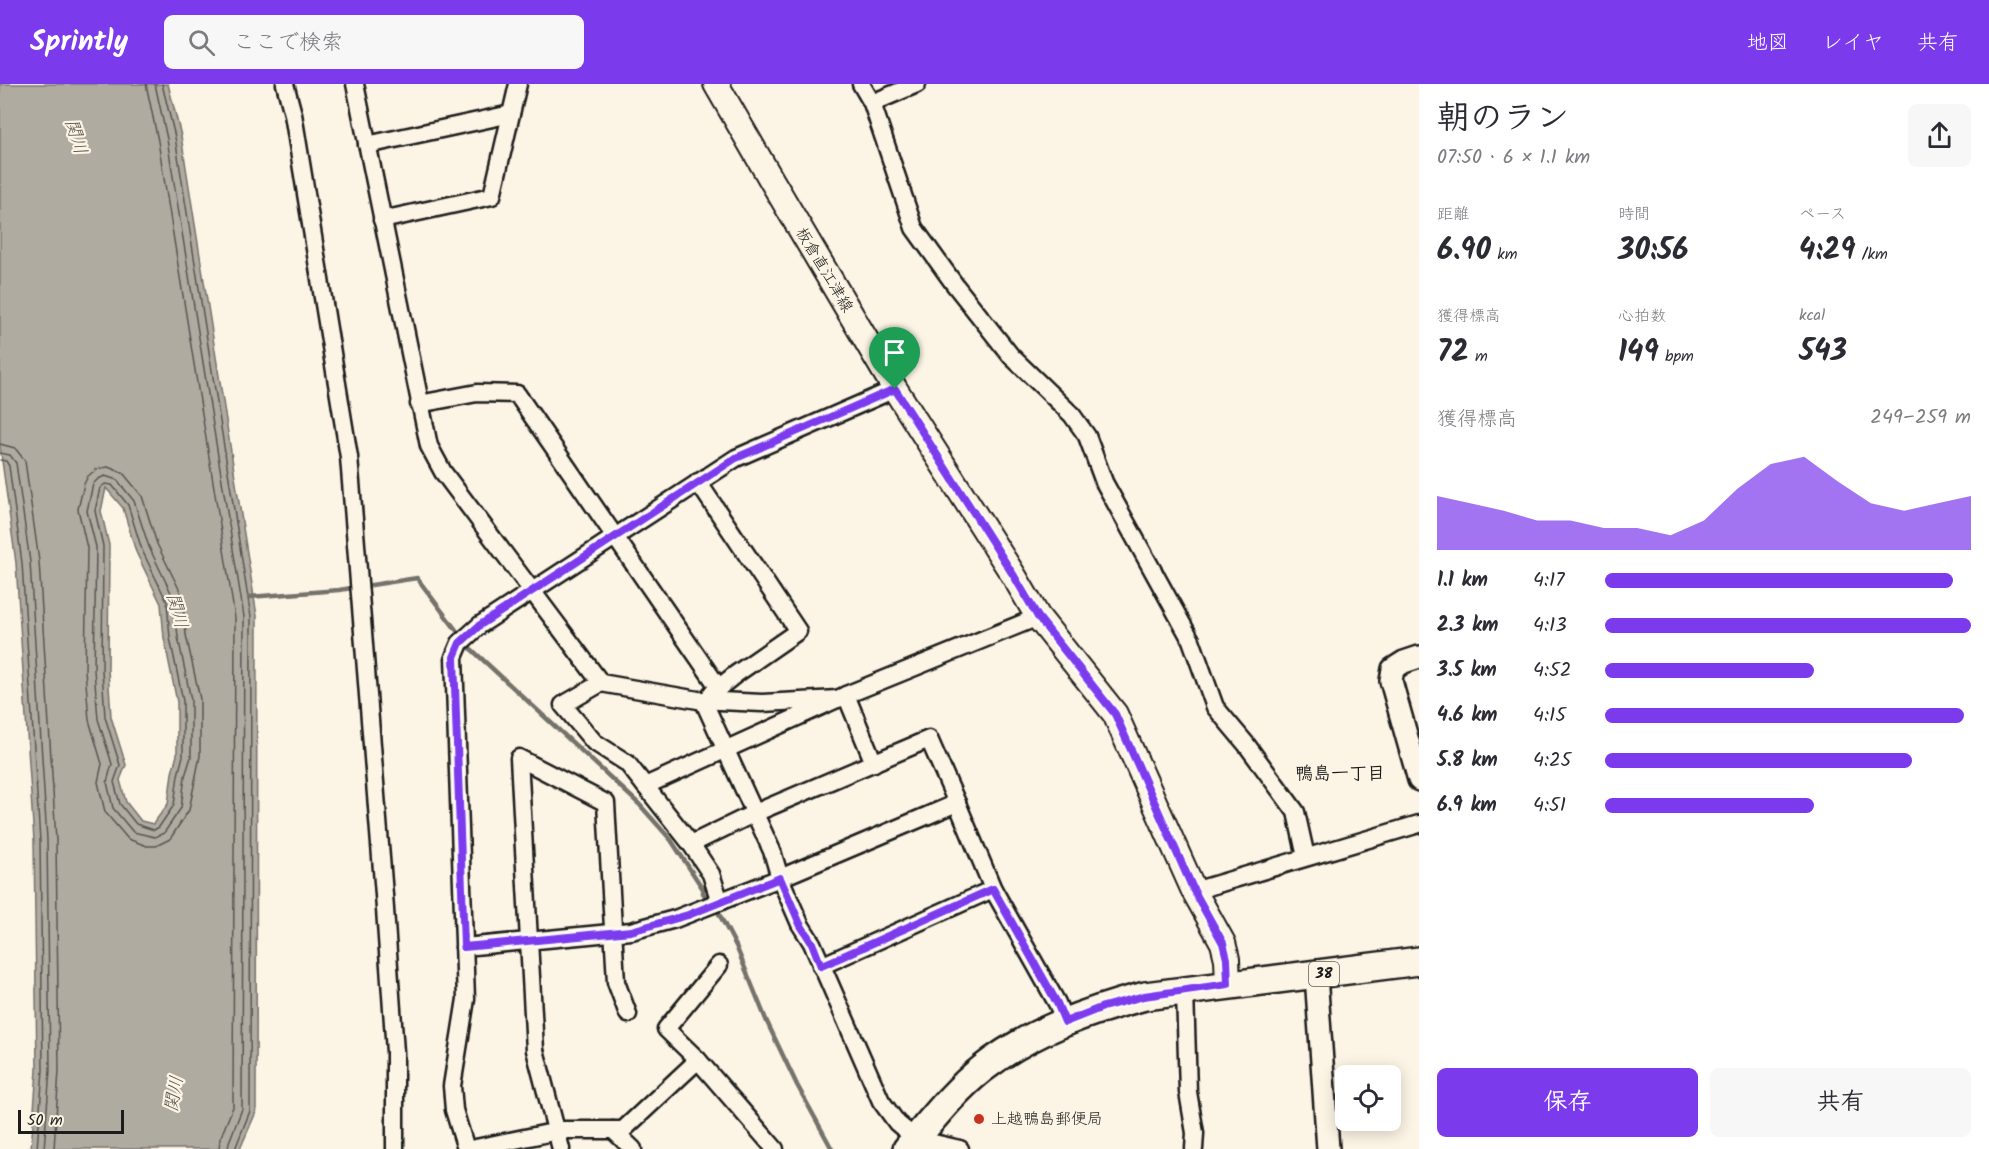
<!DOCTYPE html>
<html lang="ja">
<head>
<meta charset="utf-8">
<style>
  :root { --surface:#fff; --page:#f7f7f7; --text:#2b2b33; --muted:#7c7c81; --accent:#7c3aed }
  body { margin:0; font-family:Kalam,"Klee One",sans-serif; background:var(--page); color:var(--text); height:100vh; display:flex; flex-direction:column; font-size:22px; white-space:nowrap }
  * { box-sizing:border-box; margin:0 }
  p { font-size:20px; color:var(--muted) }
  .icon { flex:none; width:33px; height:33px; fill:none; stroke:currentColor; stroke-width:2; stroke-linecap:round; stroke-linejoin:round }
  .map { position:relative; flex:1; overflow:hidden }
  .drawer { display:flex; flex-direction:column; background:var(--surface); width:570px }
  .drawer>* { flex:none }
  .fabs { position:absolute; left:1335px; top:981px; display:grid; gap:12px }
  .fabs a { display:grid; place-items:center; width:66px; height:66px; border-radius:9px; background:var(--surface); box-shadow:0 3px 15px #0003; font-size:30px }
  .scale { position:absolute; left:18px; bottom:15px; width:106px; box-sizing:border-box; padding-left:6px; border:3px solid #1c1c1c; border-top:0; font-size:16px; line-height:21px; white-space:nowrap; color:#1c1c1c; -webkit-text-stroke:4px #fcf5e5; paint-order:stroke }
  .pin { position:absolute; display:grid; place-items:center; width:51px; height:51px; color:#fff; margin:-62px -26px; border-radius:50% 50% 50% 0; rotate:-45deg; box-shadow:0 0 6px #0007 }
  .pin .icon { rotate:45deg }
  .round { display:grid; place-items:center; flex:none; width:63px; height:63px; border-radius:9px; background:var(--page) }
  .overview { display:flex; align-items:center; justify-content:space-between; height:102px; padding:0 18px }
  h1 { font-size:33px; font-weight:700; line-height:45px }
  .stats { display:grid; grid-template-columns:repeat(3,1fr); gap:9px; height:102px; padding:6px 18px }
  .stats div { display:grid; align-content:center }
  .stats b { font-size:30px; font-weight:700 }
  .stats small { font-size:16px; font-weight:400 }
  .stats p { font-size:16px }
  .chart { height:168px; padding:12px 18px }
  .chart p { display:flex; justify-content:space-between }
  .chart svg { width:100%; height:108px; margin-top:6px; fill:var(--accent); opacity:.7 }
  .cta { display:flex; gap:12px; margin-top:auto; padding:12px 18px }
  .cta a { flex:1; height:69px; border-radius:9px; background:var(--accent); color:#fff; font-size:24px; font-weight:700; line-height:69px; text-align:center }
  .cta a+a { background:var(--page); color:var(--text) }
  ul { padding:0 18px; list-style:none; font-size:20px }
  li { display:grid; grid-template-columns:96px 72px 1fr; align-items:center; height:45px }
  li i { height:15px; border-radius:8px; background:var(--accent) }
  header { display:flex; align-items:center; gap:36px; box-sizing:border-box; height:84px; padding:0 30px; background:var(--accent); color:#fff }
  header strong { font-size:28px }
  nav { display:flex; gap:33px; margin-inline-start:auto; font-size:21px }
  .search { width:420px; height:54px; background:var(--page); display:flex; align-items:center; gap:15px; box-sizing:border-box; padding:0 21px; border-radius:9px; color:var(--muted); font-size:22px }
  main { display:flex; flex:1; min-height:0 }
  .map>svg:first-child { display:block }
  .water { fill:#b0aba1; stroke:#75726c; stroke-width:1.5; fill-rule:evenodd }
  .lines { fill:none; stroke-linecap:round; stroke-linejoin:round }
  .shore { stroke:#575551; stroke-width:1.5 }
  .stream { stroke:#75726c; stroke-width:4.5 }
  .minor-casing { stroke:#1c1c1c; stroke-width:21 }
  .tertiary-casing { stroke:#1c1c1c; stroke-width:26 }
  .secondary-casing { stroke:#1c1c1c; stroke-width:28 }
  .primary-casing { stroke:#1c1c1c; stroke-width:32 }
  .minor { stroke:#fcf5e5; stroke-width:16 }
  .tertiary { stroke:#fcf5e5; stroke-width:21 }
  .secondary { stroke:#fcf5e5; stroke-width:24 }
  .primary { stroke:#fcf5e5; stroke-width:27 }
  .route-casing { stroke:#fff; stroke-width:12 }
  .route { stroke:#7c3aed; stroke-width:8 }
  .poi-dot { fill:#c8321e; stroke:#fcf5e5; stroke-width:2 }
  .labels { text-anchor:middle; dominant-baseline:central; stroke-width:4.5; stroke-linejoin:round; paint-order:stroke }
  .shield { fill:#fcf5e5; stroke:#5f5d58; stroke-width:1.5 }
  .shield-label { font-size:15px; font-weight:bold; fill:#1c1c1c }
  .street-label { font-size:16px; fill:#1c1c1c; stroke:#fcf5e5 }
  .poi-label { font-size:16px; fill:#1c1c1c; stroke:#fcf5e5; text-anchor:start }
  .water-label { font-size:18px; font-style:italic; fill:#575551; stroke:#fcf5e5 }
  .neighbourhood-label { font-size:18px; font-weight:bold; fill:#1c1c1c; stroke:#fcf5e5 }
</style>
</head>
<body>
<header>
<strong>Sprintly</strong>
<div class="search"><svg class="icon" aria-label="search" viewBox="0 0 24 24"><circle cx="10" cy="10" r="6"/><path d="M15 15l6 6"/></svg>ここで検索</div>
<nav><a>地図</a><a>レイヤ</a><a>共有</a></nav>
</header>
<main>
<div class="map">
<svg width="1419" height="1065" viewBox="0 0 1419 1065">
  <rect width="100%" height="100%" fill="#fcf5e5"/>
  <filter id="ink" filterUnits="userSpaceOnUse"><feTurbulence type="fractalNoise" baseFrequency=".0167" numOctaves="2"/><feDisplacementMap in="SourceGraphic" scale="12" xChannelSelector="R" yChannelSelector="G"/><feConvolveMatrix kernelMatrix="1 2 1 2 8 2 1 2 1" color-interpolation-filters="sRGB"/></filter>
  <g filter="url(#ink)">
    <path class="water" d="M0 0H168L181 52 257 532 256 1028 240 1065H31L37 986 34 757 16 479 0 362ZM106 404 123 424 136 468 161 520 164 554 177 618V671L172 689 168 720 153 740 141 737 126 718 120 696 126 681 111 633 108 586 109 461 101 427Z"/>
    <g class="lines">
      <g class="shore">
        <polyline points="146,0 158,57 235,534 233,1023 220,1055 219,1065"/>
        <polyline points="155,0 167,55 244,533 242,1025 229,1058 228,1065"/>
        <polyline points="162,0 175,53 251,533 250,1027 235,1065"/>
        <polyline points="0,360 15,364 25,377 39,477 56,756 59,986 54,1065"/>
        <polyline points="0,369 10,371 16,379 30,478 47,756 50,986 44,1065"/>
        <polyline points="0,376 6,377 9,382 22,479 40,757 43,986 37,1065"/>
        <polygon points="108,383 123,389 142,412 157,460 182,511 186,551 200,615 200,672 189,726 170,755 156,762 147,762 128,755 105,728 98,698 102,680 89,636 85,586 87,464 78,425 84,400 88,392 97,385"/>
        <polygon points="105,392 117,396 134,417 149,463 174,515 178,553 191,616 191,673 185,692 181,724 164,749 155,753 133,748 113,724 107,698 112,680 98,635 94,586 96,463 87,427 93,400 98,395"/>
        <polygon points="105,400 112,401 128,421 142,466 167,518 170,554 183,617 183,672 178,691 174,721 159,743 154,746 136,740 120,720 114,698 120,681 105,633 102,586 103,462 95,427 100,404"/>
      </g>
      <polyline class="stream" points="249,513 339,506 417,494 469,563 639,720 671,756 703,805 703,809 718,828 736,862 767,938 797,1001 832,1065"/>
      <defs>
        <g id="minor">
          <polyline points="285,0 293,30 349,373 384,811 395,968 395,1065"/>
          <polyline points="355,0 429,362 443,388 601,599 698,616 762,619 838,615"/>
          <polyline points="861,0 872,19 914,144 955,201 1011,272 1072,331 1087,352 1104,398 1191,556 1215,623 1246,660 1296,728 1306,773"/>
          <polyline points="872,19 917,0"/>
          <polyline points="367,61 511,30"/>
          <polyline points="382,136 492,112 518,0"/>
          <polyline points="419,320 477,309 517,310 719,604"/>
          <polyline points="698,398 798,547 736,590 711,610"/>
          <polyline points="601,599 563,621 594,658 627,679 691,760"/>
          <polyline points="846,611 874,679"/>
          <polyline points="703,616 772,767 780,794 800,840 812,859 881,1017 897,1039 916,1055 960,1065"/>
          <polyline points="645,702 846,611 1038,533"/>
          <polyline points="1194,807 1419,740"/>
          <polyline points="720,818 711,790 691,760 755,729 929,655 957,719"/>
          <polyline points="464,863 631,847 675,835 780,794 957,719 993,805 1057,919 1065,938"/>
          <polyline points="821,882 993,805"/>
          <polyline points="1185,907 1188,1008 1195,1049 1194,1065"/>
          <polyline points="698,976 666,945 719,881"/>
          <polyline points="613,1046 633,1065"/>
          <polyline points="466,1065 454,1026 452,1002 466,915 454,573 460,559 480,541 736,374 895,305"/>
          <polyline points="471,1065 563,1046 623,1046 698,976 775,1065"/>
          <polyline points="561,1065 535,966 519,674 606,719 616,898 628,930"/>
        </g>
        <g id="tertiary">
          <polyline points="1419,573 1404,578 1393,585 1391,597 1419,696"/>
          <polyline points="1316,891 1328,1065"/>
        </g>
        <polyline id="secondary" points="716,0 772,97 895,305 1014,492 1038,533 1115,630 1194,807 1223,859 1227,875 1228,900"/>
        <path id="primary" d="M907 1065C931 1037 954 1007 982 985 1029 948 1088 927 1145 912L1419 877"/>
      </defs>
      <use href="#minor" class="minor-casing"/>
      <use href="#tertiary" class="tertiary-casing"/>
      <use href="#secondary" class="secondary-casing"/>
      <use href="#primary" class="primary-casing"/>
      <use href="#minor" class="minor"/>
      <use href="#tertiary" class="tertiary"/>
      <use href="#secondary" class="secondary"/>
      <use href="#primary" class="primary"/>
    </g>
  </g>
  <g class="lines" filter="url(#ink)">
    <defs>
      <polygon id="route" points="895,305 1014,492 1038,533 1115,630 1194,807 1223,859 1227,875 1228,900 1144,912 1103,923 1065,938 1057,919 993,805 821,882 812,859 800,840 780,794 688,831 631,847 464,863 454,573 460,559 480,541 736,374"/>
    </defs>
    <use href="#route" class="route-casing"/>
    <use href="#route" class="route"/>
  </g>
  <circle class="poi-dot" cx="979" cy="1035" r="6"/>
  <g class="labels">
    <rect class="shield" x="1309" y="878" width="30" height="24" rx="4.5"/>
    <g class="shield-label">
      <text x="1324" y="890">38</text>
    </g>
    <g class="street-label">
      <text transform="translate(824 186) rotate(59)">板倉直江津線</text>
    </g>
    <g class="poi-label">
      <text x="991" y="1035">上越鴨島郵便局</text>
    </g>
    <g class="water-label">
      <text transform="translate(75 53) rotate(73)">関川</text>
      <text transform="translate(176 527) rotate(75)">関川</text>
      <text transform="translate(175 1010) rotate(-80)">関川</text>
    </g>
    <g class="neighbourhood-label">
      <text x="1340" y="690">鴨島一丁目</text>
    </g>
  </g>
</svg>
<div class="fabs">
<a><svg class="icon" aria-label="locate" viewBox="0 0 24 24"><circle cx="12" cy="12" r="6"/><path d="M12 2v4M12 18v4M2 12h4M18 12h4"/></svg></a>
</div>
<div class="scale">50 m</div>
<div class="pin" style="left:895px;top:305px;background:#1e9e55"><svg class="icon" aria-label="arrive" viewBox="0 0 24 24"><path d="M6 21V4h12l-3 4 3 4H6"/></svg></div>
</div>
<section class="drawer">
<div class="overview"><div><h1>朝のラン</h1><p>07:50 · 6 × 1.1 km</p></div><a class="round"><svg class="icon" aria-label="share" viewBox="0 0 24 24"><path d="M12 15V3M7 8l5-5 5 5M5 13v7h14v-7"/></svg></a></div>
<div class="stats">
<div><p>距離</p><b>6.90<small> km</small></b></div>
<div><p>時間</p><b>30:56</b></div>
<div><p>ペース</p><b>4:29<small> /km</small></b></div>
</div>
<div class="stats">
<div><p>獲得標高</p><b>72<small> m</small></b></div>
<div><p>心拍数</p><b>149<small> bpm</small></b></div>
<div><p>kcal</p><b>543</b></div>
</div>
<div class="chart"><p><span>獲得標高</span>249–259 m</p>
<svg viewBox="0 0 160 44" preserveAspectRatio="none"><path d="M0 44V22L10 25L20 28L30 32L40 32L50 35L60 35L70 38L80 32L90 19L100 9L110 6L120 16L130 25L140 28L150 25L160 22V44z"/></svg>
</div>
<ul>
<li><b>1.1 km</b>4:17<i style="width:95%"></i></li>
<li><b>2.3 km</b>4:13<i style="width:100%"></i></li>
<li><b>3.5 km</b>4:52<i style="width:57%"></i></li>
<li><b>4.6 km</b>4:15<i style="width:98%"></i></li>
<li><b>5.8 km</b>4:25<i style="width:84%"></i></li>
<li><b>6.9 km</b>4:51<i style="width:57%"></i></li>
</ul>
<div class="cta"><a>保存</a><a>共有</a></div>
</section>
</main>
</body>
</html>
